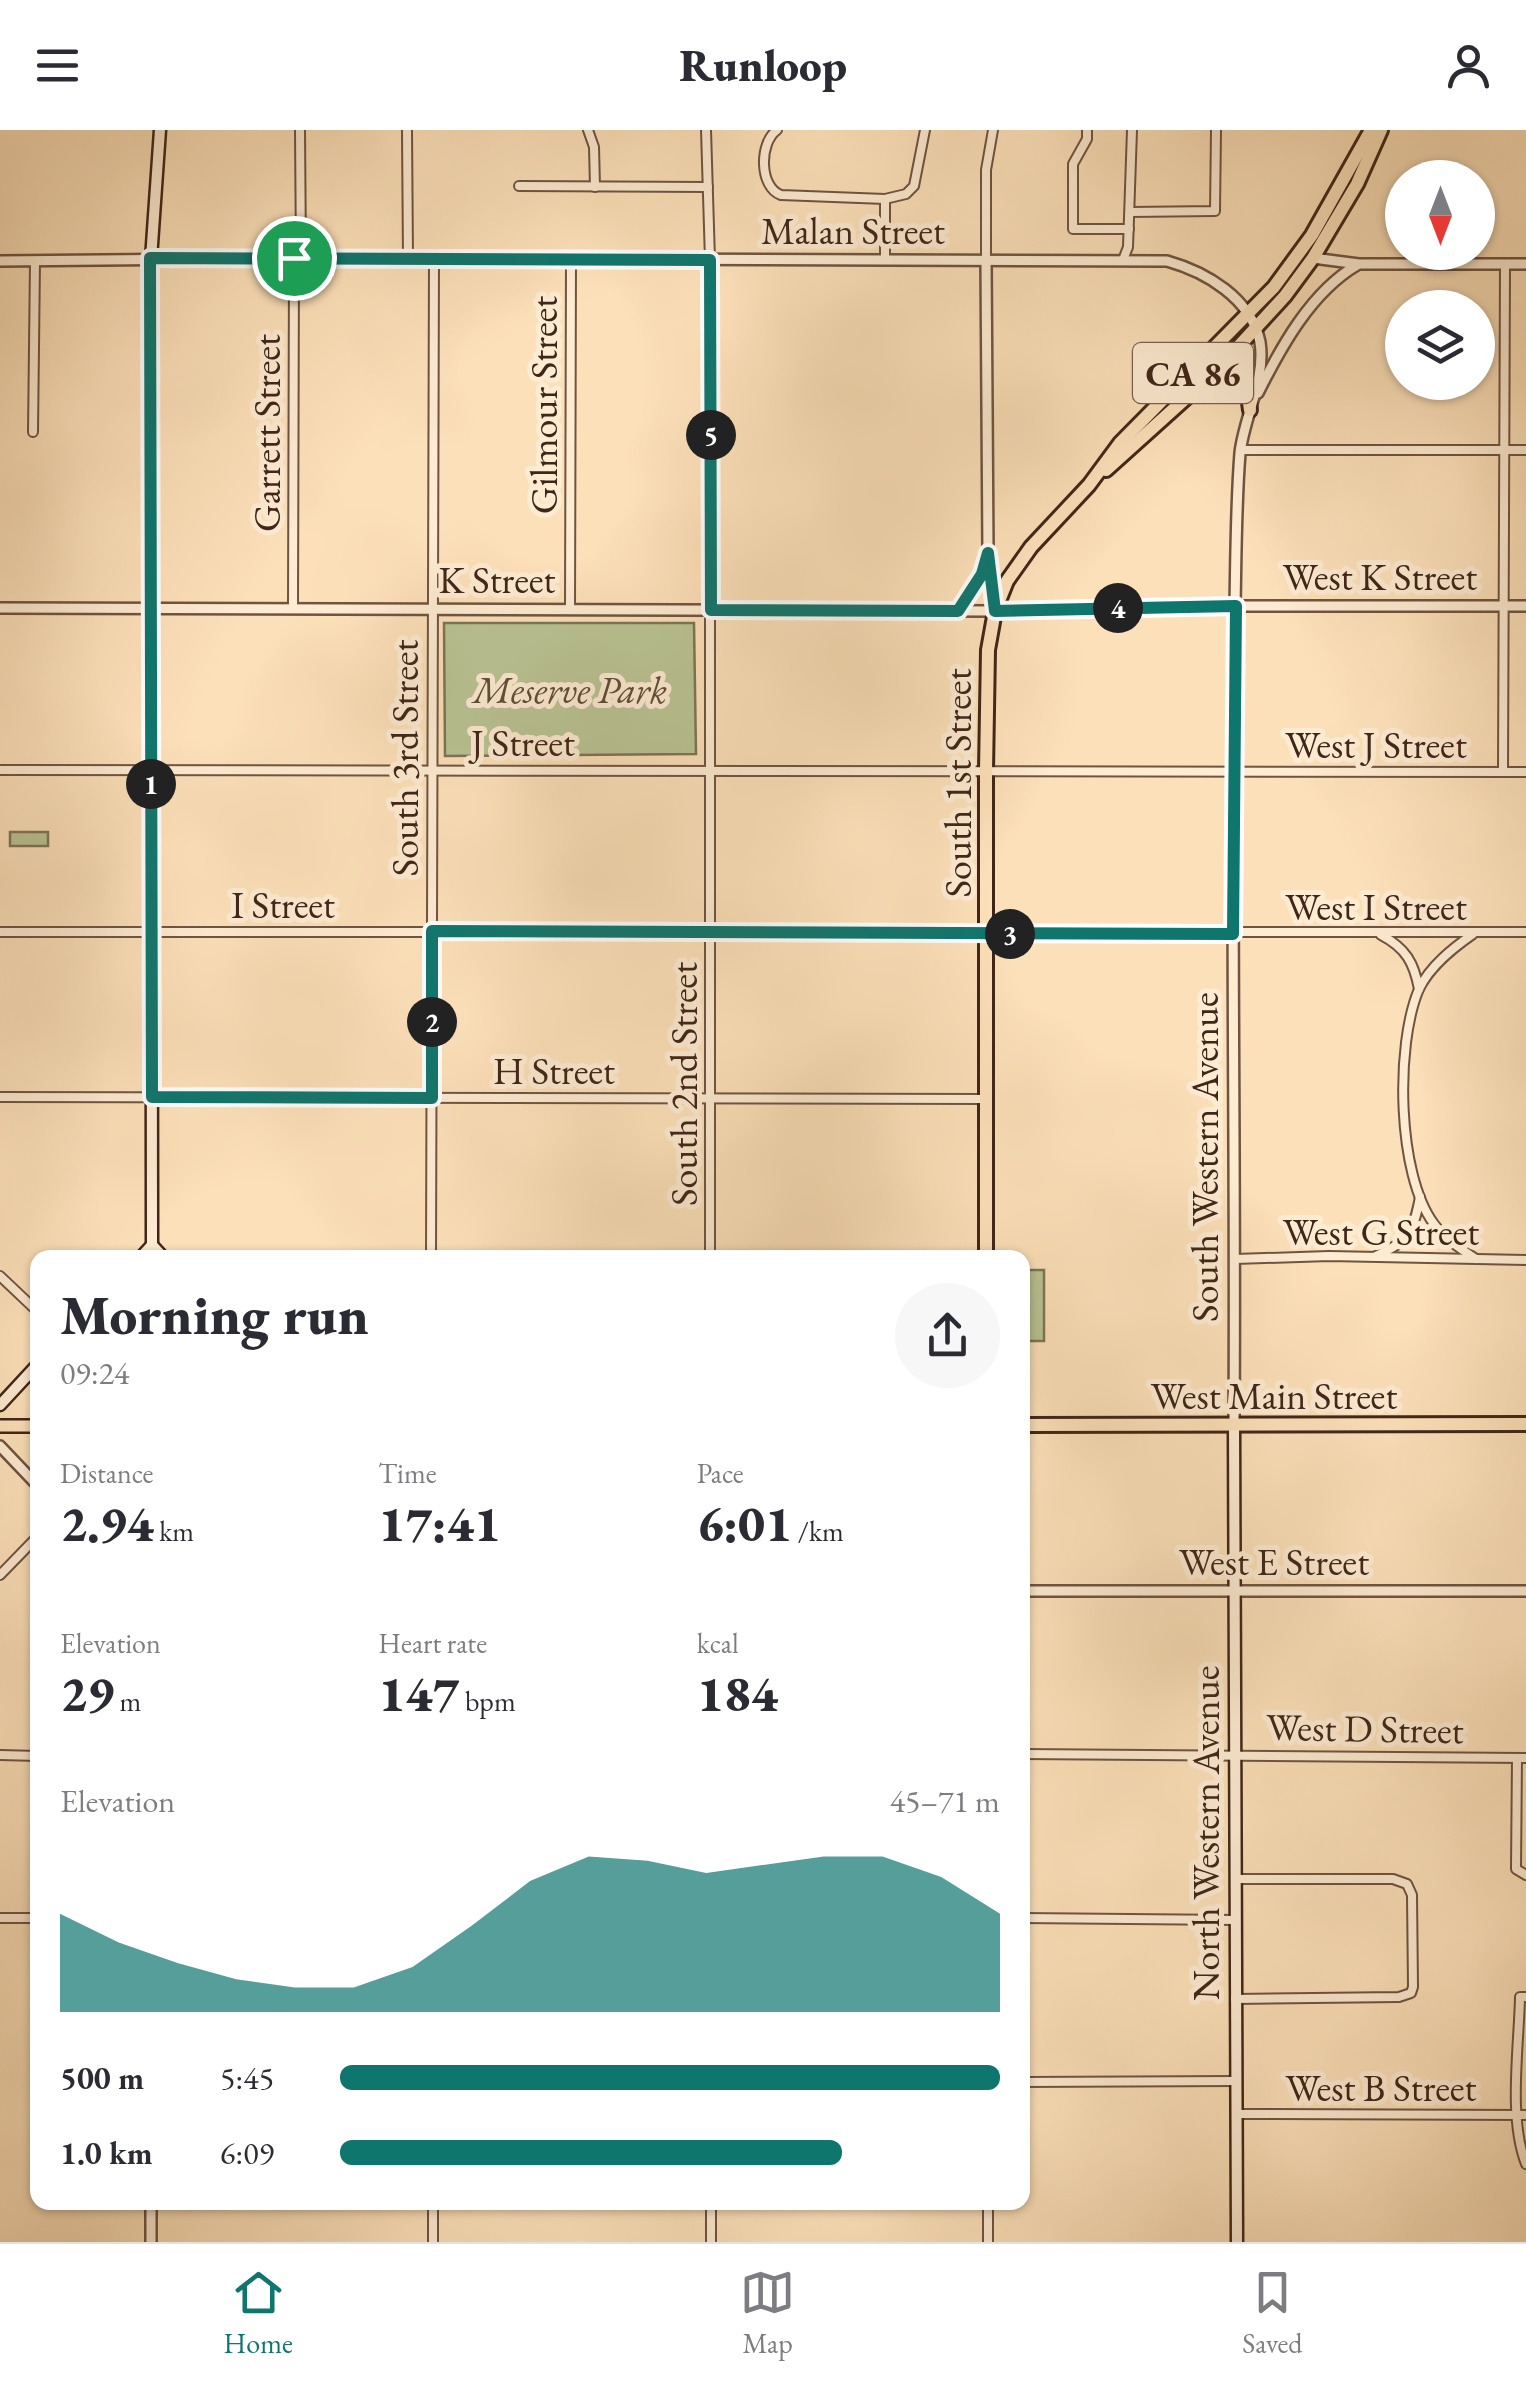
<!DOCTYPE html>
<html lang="en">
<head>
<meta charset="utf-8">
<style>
  :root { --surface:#fff; --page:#f7f7f7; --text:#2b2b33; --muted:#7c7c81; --line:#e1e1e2; --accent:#0f766e }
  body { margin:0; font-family:"EB Garamond",serif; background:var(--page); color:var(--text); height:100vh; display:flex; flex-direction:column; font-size:38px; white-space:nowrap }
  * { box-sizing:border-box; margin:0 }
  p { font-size:32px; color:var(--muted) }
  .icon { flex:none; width:55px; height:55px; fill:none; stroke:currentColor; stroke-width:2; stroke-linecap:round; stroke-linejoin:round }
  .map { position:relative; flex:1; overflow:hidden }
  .panel { position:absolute; left:30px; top:1120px; width:1000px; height:960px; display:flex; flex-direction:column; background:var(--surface); border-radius:20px; box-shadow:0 2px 8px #0004 }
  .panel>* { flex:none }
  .needle { width:65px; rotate:180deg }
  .controls { position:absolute; left:1385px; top:30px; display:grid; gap:20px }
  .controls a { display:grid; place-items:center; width:110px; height:110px; border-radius:50%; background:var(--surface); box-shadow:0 2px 8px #0004; font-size:50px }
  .pin { position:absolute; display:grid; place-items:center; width:85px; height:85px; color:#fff; margin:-42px; border:5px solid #fff; border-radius:50%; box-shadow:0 2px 10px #0007 }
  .km { position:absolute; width:50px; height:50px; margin:-25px; border-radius:50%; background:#222; color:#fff; font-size:28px; line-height:50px; text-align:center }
  .round { display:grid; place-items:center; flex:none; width:105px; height:105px; border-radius:52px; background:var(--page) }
  .headline { display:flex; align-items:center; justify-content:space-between; height:170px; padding:0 30px }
  h1 { font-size:55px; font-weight:800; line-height:75px }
  .figures { display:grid; grid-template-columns:repeat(3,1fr); gap:15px; height:170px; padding:10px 30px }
  .figures div { display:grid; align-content:center }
  .figures b { font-size:50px; font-weight:800 }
  .figures small { font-size:28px; font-weight:400 }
  .figures p { font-size:28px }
  .chart { height:280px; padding:20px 30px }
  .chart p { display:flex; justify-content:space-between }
  .chart svg { width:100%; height:180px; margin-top:10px; fill:var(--accent); opacity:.7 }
  ul { padding:0 30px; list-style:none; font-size:32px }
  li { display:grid; grid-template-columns:160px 120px 1fr; align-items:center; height:75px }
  li i { height:25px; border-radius:12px; background:var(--accent) }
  header { display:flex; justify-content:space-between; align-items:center; height:130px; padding:0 30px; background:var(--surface); font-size:45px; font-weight:800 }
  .dock { display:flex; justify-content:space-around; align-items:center; height:140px; border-top:2px solid var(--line); background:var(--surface); font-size:28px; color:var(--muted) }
  .dock a { display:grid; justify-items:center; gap:5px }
  .dock .selected { color:var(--accent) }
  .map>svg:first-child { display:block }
  .green { fill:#b9c394; stroke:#7c7456; stroke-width:2.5 }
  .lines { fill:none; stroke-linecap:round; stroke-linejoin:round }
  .minor-casing { stroke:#6f5441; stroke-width:12 }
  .tertiary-casing { stroke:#6f5441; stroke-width:14 }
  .secondary-casing { stroke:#402619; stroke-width:15 }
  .primary-casing { stroke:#402619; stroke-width:16 }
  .trunk-casing { stroke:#402619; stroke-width:18 }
  .minor { stroke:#fdebd2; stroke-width:8 }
  .tertiary { stroke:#fdebd2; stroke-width:9 }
  .secondary { stroke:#fdebd2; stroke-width:10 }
  .primary { stroke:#fce0b9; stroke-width:11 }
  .trunk { stroke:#fce0b9; stroke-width:12 }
  .route-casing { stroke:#fff; stroke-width:20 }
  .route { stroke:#0f766e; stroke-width:12 }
  .labels { text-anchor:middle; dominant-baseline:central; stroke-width:10; stroke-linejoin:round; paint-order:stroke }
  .shield { fill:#fdebd2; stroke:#796150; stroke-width:2.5 }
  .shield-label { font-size:35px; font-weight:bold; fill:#402619 }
  .street-label { font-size:38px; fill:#402619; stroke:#fdebd2 }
  .park-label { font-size:38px; font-style:italic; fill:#5e4d38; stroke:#fdebd2 }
</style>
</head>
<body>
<header><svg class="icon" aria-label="menu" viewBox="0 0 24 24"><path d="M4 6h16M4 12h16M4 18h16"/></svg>Runloop<svg class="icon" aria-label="person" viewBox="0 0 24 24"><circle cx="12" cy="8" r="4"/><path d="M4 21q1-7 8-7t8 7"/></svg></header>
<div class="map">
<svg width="1526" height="2112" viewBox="0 0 1526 2112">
  <rect width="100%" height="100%" fill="#fce0b9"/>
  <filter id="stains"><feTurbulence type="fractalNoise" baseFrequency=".002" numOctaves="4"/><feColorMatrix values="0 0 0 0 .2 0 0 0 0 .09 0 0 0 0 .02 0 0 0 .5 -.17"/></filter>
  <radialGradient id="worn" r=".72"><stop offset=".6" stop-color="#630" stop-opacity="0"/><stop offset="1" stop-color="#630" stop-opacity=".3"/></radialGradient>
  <g class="green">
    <polygon points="444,493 694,493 696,624 445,626"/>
    <rect x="10" y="702" width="38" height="14"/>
    <rect x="1023" y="1140" width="21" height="71"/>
  </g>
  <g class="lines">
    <defs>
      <g id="minor">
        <polyline points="300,0 301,128"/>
        <polyline points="407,0 408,128"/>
        <polyline points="588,0 594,17 595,57"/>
        <polyline points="706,0 710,130 710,1128"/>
        <path d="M777 0C759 13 759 57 781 65L885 69 906 64 914 56 925 0"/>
        <polyline points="1087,0 1087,9 1073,34 1073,99 1129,99"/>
        <polyline points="519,56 708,57"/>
        <polyline points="1130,82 1215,81 1216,0"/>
        <polyline points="885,130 885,69"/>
        <polyline points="986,130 986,40 993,0"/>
        <polyline points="1123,130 1128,117 1132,0"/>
        <polyline points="33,302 35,131"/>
        <polyline points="1240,320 1526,320"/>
        <polyline points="293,479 294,128"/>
        <polyline points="570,480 571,130"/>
        <polyline points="0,640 1526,642"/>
        <polyline points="1503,642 1505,134"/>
        <polyline points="0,802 1526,802"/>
        <path d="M1473 804C1453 818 1430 836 1419 859 1395 915 1397 1045 1434 1094 1445 1109 1461 1119 1476 1129"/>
        <path d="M1381 805C1406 818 1414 833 1419 859"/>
        <polyline points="0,967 985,969"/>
        <path d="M1376 1126C1409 1111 1413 1103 1420 1067"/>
        <polyline points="431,1128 434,129"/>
        <polyline points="1235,1129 1329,1126 1526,1130"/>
        <polyline points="0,1146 38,1182"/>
        <polyline points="0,1445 38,1406"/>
        <polyline points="1022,1624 1526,1628"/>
        <polyline points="0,1625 38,1626"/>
        <polyline points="1517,1628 1516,1739 1526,1745"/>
        <polyline points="0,1788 38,1788"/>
        <polyline points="1022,1788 1236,1790"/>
        <path d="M1526 1867H1520C1519 1917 1508 1988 1526 2034"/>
        <polyline points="1235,1869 1399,1867 1411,1863 1413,1857 1412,1765 1407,1754 1393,1749 1236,1749"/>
        <polyline points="1022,1952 1236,1951"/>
        <polyline points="1236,1984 1526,1985"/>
        <polyline points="711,2072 711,2112"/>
        <polyline points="988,2072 988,2112"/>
        <polyline points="433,2112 433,2072"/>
      </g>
      <g id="tertiary">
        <polyline points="1313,128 1359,134 1526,134"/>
        <polyline points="986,130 988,423 994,477"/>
        <path d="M0 131 301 128 1167 131C1206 142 1251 168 1260 212 1266 249 1244 287 1240 323 1236 373 1236 425 1235 475 1230 748 1236 1021 1234 1294"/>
        <path d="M1258 263C1281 217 1311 162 1357 135"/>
        <polyline points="0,478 995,481 1235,476 1526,476"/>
        <polyline points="958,481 982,443 987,426"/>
        <polyline points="0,1316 38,1356"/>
        <polyline points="1022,1461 1526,1461"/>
        <polyline points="151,2072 151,2112"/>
      </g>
      <g id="secondary">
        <polyline points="152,1115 151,129 160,0"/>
        <polyline points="152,1115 164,1128"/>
        <polyline points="140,1128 152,1115"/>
        <polyline points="0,1275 38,1234"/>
        <polyline points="1234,1294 1237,2112"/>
      </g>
      <polyline id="primary" points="0,1296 38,1296"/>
      <g id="trunk">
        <polyline points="1221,236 1234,238 1247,258 1250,280"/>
        <polyline points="1106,340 1216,241 1285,166 1313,128 1357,54 1381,0"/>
        <polyline points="986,1128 986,641 988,520 995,481 1007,451 1031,417 1089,355 1120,313 1274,157 1312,105 1371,0"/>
        <polyline points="1022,1295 1526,1294"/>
      </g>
    </defs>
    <use href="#minor" class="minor-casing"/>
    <use href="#tertiary" class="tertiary-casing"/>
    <use href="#secondary" class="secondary-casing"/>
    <use href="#primary" class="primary-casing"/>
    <use href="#trunk" class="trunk-casing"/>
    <use href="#minor" class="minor"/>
    <use href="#tertiary" class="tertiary"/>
    <use href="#secondary" class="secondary"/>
    <use href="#primary" class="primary"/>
    <use href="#trunk" class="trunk"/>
  </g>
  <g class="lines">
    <defs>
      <polygon id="route" points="150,128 710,130 711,480 958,481 982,444 988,423 995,481 1236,476 1233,804 432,801 432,968 152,967"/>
    </defs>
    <use href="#route" class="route-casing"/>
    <use href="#route" class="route"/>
  </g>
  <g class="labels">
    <rect class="shield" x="1133" y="213" width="120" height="60" rx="8"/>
    <g class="shield-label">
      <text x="1193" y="243">CA 86</text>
    </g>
    <g class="street-label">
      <text x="853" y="100">Malan Street</text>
      <text transform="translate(543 275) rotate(-90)">Gilmour Street</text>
      <text transform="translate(266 303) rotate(-90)">Garrett Street</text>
      <text x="1380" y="446">West K Street</text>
      <text x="497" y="449">K Street</text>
      <text x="523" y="612">J Street</text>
      <text x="1376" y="614">West J Street</text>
      <text transform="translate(404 628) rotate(-90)">South 3rd Street</text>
      <text transform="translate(957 653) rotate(-90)">South 1st Street</text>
      <text x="283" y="774">I Street</text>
      <text x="1376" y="776">West I Street</text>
      <text x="554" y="940">H Street</text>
      <text transform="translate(683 954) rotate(-90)">South 2nd Street</text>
      <text transform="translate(1204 1027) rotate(-90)">South Western Avenue</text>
      <text x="1381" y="1101">West G Street</text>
      <text x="1274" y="1265">West Main Street</text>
      <text x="1274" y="1431">West E Street</text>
      <text transform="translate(1365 1598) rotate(1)">West D Street</text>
      <text transform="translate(1205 1703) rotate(-90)">North Western Avenue</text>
      <text x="1381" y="1957">West B Street</text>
    </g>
    <g class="park-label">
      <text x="570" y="559">Meserve Park</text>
    </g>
  </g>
  <rect width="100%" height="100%" filter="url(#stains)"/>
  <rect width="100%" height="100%" fill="url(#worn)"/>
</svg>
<div class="controls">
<a><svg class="needle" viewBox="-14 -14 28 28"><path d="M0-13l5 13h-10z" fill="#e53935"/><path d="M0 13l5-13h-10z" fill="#7c7c81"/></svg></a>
<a><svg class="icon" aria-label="layers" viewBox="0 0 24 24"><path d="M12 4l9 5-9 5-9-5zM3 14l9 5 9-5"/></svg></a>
</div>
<div class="pin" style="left:294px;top:128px;background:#1e9e55"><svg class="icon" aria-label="arrive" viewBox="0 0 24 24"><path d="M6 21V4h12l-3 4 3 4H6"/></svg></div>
<b class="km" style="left:151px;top:654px">1</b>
<b class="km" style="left:432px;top:892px">2</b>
<b class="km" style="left:1010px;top:804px">3</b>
<b class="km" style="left:1118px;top:478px">4</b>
<b class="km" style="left:711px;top:305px">5</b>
<section class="panel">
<div class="headline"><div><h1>Morning run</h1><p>09:24</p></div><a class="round"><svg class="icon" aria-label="share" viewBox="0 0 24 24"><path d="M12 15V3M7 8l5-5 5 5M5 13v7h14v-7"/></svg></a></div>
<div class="figures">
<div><p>Distance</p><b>2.94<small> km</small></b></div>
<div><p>Time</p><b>17:41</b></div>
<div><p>Pace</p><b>6:01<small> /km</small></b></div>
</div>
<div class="figures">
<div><p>Elevation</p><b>29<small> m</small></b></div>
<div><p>Heart rate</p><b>147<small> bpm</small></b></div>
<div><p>kcal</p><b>184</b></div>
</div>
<div class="chart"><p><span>Elevation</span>45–71 m</p>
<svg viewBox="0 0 160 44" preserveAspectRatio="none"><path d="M0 44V20L10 27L20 32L30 36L40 38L50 38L60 33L70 23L80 12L90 6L100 7L110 10L120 8L130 6L140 6L150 11L160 20V44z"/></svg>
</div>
<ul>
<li><b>500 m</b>5:45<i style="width:100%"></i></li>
<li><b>1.0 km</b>6:09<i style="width:76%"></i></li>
</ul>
</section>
</div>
<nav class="dock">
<a class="selected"><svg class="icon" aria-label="home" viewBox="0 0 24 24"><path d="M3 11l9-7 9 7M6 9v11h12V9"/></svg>Home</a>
<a><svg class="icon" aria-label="map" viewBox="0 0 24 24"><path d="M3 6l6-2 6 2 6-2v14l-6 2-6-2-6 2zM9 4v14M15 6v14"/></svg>Map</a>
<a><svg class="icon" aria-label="saved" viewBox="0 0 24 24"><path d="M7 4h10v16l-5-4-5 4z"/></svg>Saved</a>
</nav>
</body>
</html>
